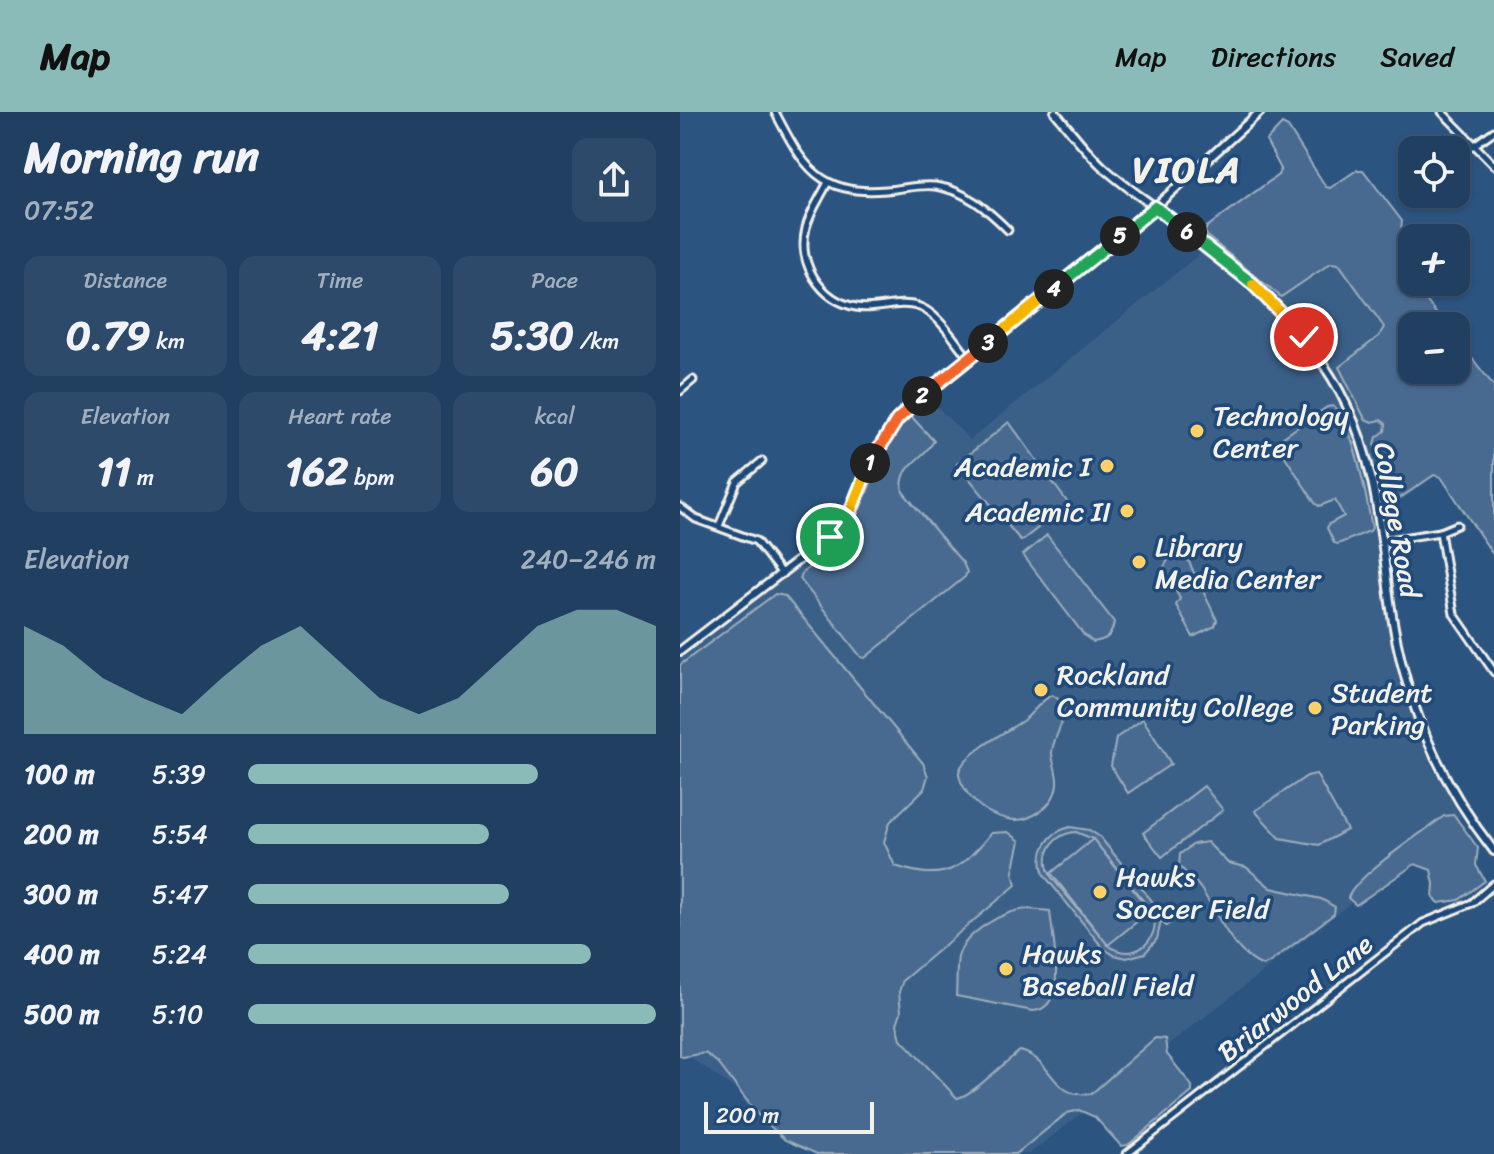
<!DOCTYPE html>
<html lang="en">
<head>
<meta charset="utf-8">
<style>
  :root { --surface:#213f61; --page:#2d4a6a; --text:#f1f3f6; --muted:#a2afbd; --line:#3e5876; --accent:#8bbbb9 }
  body { margin:0; font-family:Sriracha,sans-serif; background:var(--page); color:var(--text); height:100vh; display:flex; flex-direction:column; font-size:30px; white-space:nowrap }
  * { box-sizing:border-box; margin:0 }
  p { font-size:26px; color:var(--muted) }
  .icon { flex:none; width:44px; height:44px; fill:none; stroke:currentColor; stroke-width:2; stroke-linecap:round; stroke-linejoin:round }
  .map { position:relative; flex:1; overflow:hidden }
  .drawer { display:flex; flex-direction:column; background:var(--surface); width:680px }
  .drawer>* { flex:none }
  .fabs { position:absolute; left:718px; top:24px; display:grid; gap:16px }
  .fabs a { display:grid; place-items:center; width:72px; height:72px; border-radius:16px; background:var(--surface); box-shadow:0 2px 6px #0004,0 0 0 2px var(--line); font-size:40px }
  .scale { position:absolute; left:24px; bottom:20px; width:170px; box-sizing:border-box; padding-left:8px; border:4px solid #f4f1e8; border-top:0; font-size:22px; line-height:28px; white-space:nowrap; color:#f4f1e8; -webkit-text-stroke:6px #1f4a7a; paint-order:stroke }
  .pin { position:absolute; display:grid; place-items:center; width:68px; height:68px; color:#fff; margin:-34px; border:4px solid #fff; border-radius:50%; box-shadow:0 2px 8px #0007 }
  .km { position:absolute; width:40px; height:40px; margin:-20px; border-radius:50%; background:#222; color:#fff; font-size:22px; line-height:40px; text-align:center }
  .round { display:grid; place-items:center; flex:none; width:84px; height:84px; border-radius:16px; background:var(--page) }
  .overview { display:flex; align-items:center; justify-content:space-between; height:136px; padding:0 24px }
  h1 { font-size:44px; font-weight:800; line-height:60px }
  .stats { display:grid; grid-template-columns:repeat(3,1fr); gap:12px; height:136px; padding:8px 24px }
  .stats div { display:grid; align-content:center; border-radius:16px; background:var(--page); text-align:center }
  .stats b { font-size:40px; font-weight:800 }
  .stats small { font-size:22px; font-weight:400 }
  .stats p { font-size:22px }
  .chart { height:224px; padding:16px 24px }
  .chart p { display:flex; justify-content:space-between }
  .chart svg { width:100%; height:144px; margin-top:8px; fill:var(--accent); opacity:.7 }
  ul { padding:0 24px; list-style:none; font-size:26px }
  li { display:grid; grid-template-columns:128px 96px 1fr; align-items:center; height:60px }
  li i { height:20px; border-radius:10px; background:var(--accent) }
  header { display:flex; align-items:center; gap:48px; box-sizing:border-box; height:112px; padding:0 40px; background:var(--accent); color:#111 }
  header strong { font-size:38px }
  nav { display:flex; gap:44px; margin-inline-start:auto; font-size:28px }
  main { display:flex; flex:1; min-height:0 }
  .map>svg:first-child { display:block }
  .built { fill:#3b6088 }
  .green { fill:#496b90; stroke:#9eaebc; stroke-width:2; fill-rule:evenodd }
  .lines { fill:none; stroke-linecap:round; stroke-linejoin:round }
  .minor-casing { stroke:#f4f1e8; stroke-width:11 }
  .tertiary-casing { stroke:#f4f1e8; stroke-width:12 }
  .minor { stroke:#1f4a7a; stroke-width:5 }
  .tertiary { stroke:#1f4a7a; stroke-width:6 }
  .split-1-casing { stroke:#fff; stroke-width:16 }
  .split-2-casing { stroke:#fff; stroke-width:16 }
  .split-3-casing { stroke:#fff; stroke-width:16 }
  .split-4-casing { stroke:#fff; stroke-width:16 }
  .split-5-casing { stroke:#fff; stroke-width:16 }
  .split-6-casing { stroke:#fff; stroke-width:16 }
  .split-7-casing { stroke:#fff; stroke-width:16 }
  .split-8-casing { stroke:#fff; stroke-width:16 }
  .split-1 { stroke:#f5b400; stroke-width:10 }
  .split-2 { stroke:#f0652b; stroke-width:10 }
  .split-3 { stroke:#f0652b; stroke-width:10 }
  .split-4 { stroke:#f5b400; stroke-width:10 }
  .split-5 { stroke:#22a559; stroke-width:10 }
  .split-6 { stroke:#22a559; stroke-width:10 }
  .split-7 { stroke:#22a559; stroke-width:10 }
  .split-8 { stroke:#f5b400; stroke-width:10 }
  .poi-dot { fill:#ffd166; stroke:#1f4a7a; stroke-width:3 }
  .labels { text-anchor:middle; dominant-baseline:central; stroke-width:7; stroke-linejoin:round; paint-order:stroke }
  .poi-label { font-size:28px; fill:#f4f1e8; stroke:#1f4a7a; text-anchor:start }
  .street-label { font-size:28px; fill:#f4f1e8; stroke:#1f4a7a }
  .district-label { font-size:36px; font-weight:bold; letter-spacing:2px; fill:#f4f1e8; stroke:#1f4a7a }
</style>
</head>
<body>
<header>
<strong>Map</strong>
<nav><a>Map</a><a>Directions</a><a>Saved</a></nav>
</header>
<main>
<section class="drawer">
<div class="overview"><div><h1>Morning run</h1><p>07:52</p></div><a class="round"><svg class="icon" aria-label="share" viewBox="0 0 24 24"><path d="M12 15V3M7 8l5-5 5 5M5 13v7h14v-7"/></svg></a></div>
<div class="stats">
<div><p>Distance</p><b>0.79<small> km</small></b></div>
<div><p>Time</p><b>4:21</b></div>
<div><p>Pace</p><b>5:30<small> /km</small></b></div>
</div>
<div class="stats">
<div><p>Elevation</p><b>11<small> m</small></b></div>
<div><p>Heart rate</p><b>162<small> bpm</small></b></div>
<div><p>kcal</p><b>60</b></div>
</div>
<div class="chart"><p><span>Elevation</span>240–246 m</p>
<svg viewBox="0 0 160 44" preserveAspectRatio="none"><path d="M0 44V11L10 17L20 27L30 33L40 38L50 27L60 17L70 11L80 22L90 33L100 38L110 33L120 22L130 11L140 6L150 6L160 11V44z"/></svg>
</div>
<ul>
<li><b>100 m</b>5:39<i style="width:71%"></i></li>
<li><b>200 m</b>5:54<i style="width:59%"></i></li>
<li><b>300 m</b>5:47<i style="width:64%"></i></li>
<li><b>400 m</b>5:24<i style="width:84%"></i></li>
<li><b>500 m</b>5:10<i style="width:100%"></i></li>
</ul>
</section>
<div class="map">
<svg width="814" height="1042" viewBox="0 0 814 1042">
  <rect width="100%" height="100%" fill="#2c5481"/>
  <filter id="ink" filterUnits="userSpaceOnUse"><feTurbulence type="fractalNoise" baseFrequency=".0125" numOctaves="2"/><feDisplacementMap in="SourceGraphic" scale="16" xChannelSelector="R" yChannelSelector="G"/><feConvolveMatrix kernelMatrix="1 2 1 2 8 2 1 2 1" color-interpolation-filters="sRGB"/></filter>
  <g filter="url(#ink)">
    <polygon class="built" points="693,114 765,214 732,214 732,258 776,258 814,323 693,408 712,539 724,587 751,653 781,705 349,1042 146,1042 0,938 0,546 162,420 176,401 207,332 222,311 248,286 290,328 522,140 586,192"/>
    <g class="green">
      <polygon points="602,12 608,15 646,75 650,76 677,58 683,58 722,109 721,119 732,135 731,169 766,214 732,214 732,258 776,258 776,226 814,274 814,444 761,365 754,363 714,390 708,391 695,332 697,325 705,319 706,312 701,308 692,310 685,307 659,255 699,224 704,215 659,152 651,151 601,185 528,125 525,120 527,115 598,63 601,57 586,29"/>
      <path d="M653 294C674 310 687 389 692 416L690 419 658 432 654 431 647 416 649 412 664 404 655 388 639 394 635 391 597 332 599 328 647 295Z"/>
      <path d="M229 305H232L254 329C243 348 218 353 223 380L283 451 287 460 285 465 185 546 181 545 120 467 122 461C142 444 165 427 177 403 194 370 201 330 229 305Z"/>
      <polygon points="329,310 393,398 371,406 341,429 277,352"/>
      <path d="M367 423 434 510C432 524 427 528 413 530L404 523 343 443Z"/>
      <polygon points="495,436 505,442 537,508 535,514 513,525 496,493 500,487 495,477 487,477 478,465"/>
      <path d="M95 482 105 484 243 651 248 664 244 677 210 710 204 730 215 754C264 770 280 759 311 721L328 720 340 729 333 760 336 773 223 868 219 880 221 900 217 912 221 927 277 986C292 984 324 950 340 939 375 948 370 987 411 982L475 926 485 927 487 942 512 974V980L448 1033 441 1034 415 1005 399 998 387 1001 336 1042H137L105 1028 78 1003 38 951 25 941 3 945 0 944V553Z"/>
      <path d="M372 583C399 596 371 623 372 642 373 652 378 662 377 672 375 694 349 712 328 707 310 703 299 696 288 682 284 676 278 667 279 660 282 642 330 618 345 607 355 599 361 588 372 583Z"/>
      <polygon points="463,607 491,652 448,681 431,654 436,626"/>
      <polygon points="636,662 667,718 639,733 600,726 575,699 627,664"/>
      <polygon points="524,674 543,698 482,745 463,721"/>
      <path d="M774 703 798 736 796 753 805 769 779 788 759 791 753 785 754 772 751 758 735 752 676 793 668 786C676 763 742 721 764 704Z"/>
      <path d="M390 715 409 718 420 725 490 811 486 814 481 809 477 827 465 841 447 846 434 843 423 836 364 763C356 740 367 721 390 715ZM396 720 413 727 371 761 428 833 372 766C359 744 372 722 396 720ZM413 727 474 802C480 830 452 852 428 833L470 799Z"/>
      <path d="M527 730 548 751 566 755 591 776 641 787 655 795 654 802 589 851 583 854C552 841 539 804 521 777 515 768 506 761 499 754L500 742 514 732Z"/>
      <path d="M348 797 370 799C372 824 390 897 353 899L276 884C277 871 276 857 278 845 284 821 324 798 348 797Z"/>
    </g>
    <g class="lines">
      <defs>
        <g id="minor">
          <path d="M95 0C123 54 139 84 206 78 222 77 239 72 255 74 285 78 308 98 328 118"/>
          <polyline points="762,0 814,53"/>
          <polyline points="793,34 814,19"/>
          <path d="M147 72C140 86 130 100 126 116 117 151 140 188 176 195 196 199 218 188 237 194 258 200 275 230 289 246"/>
          <polyline points="0,279 13,268"/>
          <polyline points="0,395 16,407 76,429 102,462"/>
          <polyline points="39,414 57,370 82,349"/>
          <polyline points="760,420 774,502 814,560"/>
          <polyline points="703,429 760,420 777,413"/>
          <polyline points="447,1042 743,811 792,791 814,772"/>
        </g>
        <g id="tertiary">
          <path d="M375 0C390 18 405 38 422 54 439 70 457 82 475 95 549 152 625 206 666 292 700 361 701 436 713 510 727 595 761 671 814 739"/>
          <path d="M0 539 159 417C171 401 176 383 184 364 196 336 213 311 235 290L475 95 580 0"/>
        </g>
      </defs>
      <use href="#minor" class="minor-casing"/>
      <use href="#tertiary" class="tertiary-casing"/>
      <use href="#minor" class="minor"/>
      <use href="#tertiary" class="tertiary"/>
    </g>
  </g>
  <g class="lines" filter="url(#ink)">
    <defs>
      <polyline id="split-1" points="150,425 171,398 190,351"/>
      <polyline id="split-2" points="190,351 217,308 242,284"/>
      <polyline id="split-3" points="242,284 308,231"/>
      <polyline id="split-4" points="308,231 374,177"/>
      <polyline id="split-5" points="374,177 440,124"/>
      <polyline id="split-6" points="440,124 475,95 507,120"/>
      <polyline id="split-7" points="507,120 573,172"/>
      <polyline id="split-8" points="573,172 624,225"/>
    </defs>
    <use href="#split-1" class="split-1-casing"/>
    <use href="#split-2" class="split-2-casing"/>
    <use href="#split-3" class="split-3-casing"/>
    <use href="#split-4" class="split-4-casing"/>
    <use href="#split-5" class="split-5-casing"/>
    <use href="#split-6" class="split-6-casing"/>
    <use href="#split-7" class="split-7-casing"/>
    <use href="#split-8" class="split-8-casing"/>
    <use href="#split-1" class="split-1"/>
    <use href="#split-2" class="split-2"/>
    <use href="#split-3" class="split-3"/>
    <use href="#split-4" class="split-4"/>
    <use href="#split-5" class="split-5"/>
    <use href="#split-6" class="split-6"/>
    <use href="#split-7" class="split-7"/>
    <use href="#split-8" class="split-8"/>
  </g>
  <g class="poi-dot">
    <circle cx="517" cy="319" r="8"/>
    <circle cx="427" cy="354" r="8"/>
    <circle cx="447" cy="399" r="8"/>
    <circle cx="459" cy="450" r="8"/>
    <circle cx="361" cy="578" r="8"/>
    <circle cx="635" cy="596" r="8"/>
    <circle cx="420" cy="780" r="8"/>
    <circle cx="326" cy="857" r="8"/>
  </g>
  <g class="labels">
    <g class="poi-label">
      <text x="533" y="303">Technology<tspan x="533" dy="32">Center</tspan></text>
      <text x="411" y="354" text-anchor="end">Academic I</text>
      <text x="431" y="399" text-anchor="end">Academic II</text>
      <text x="475" y="434">Library<tspan x="475" dy="32">Media Center</tspan></text>
      <text x="377" y="562">Rockland<tspan x="377" dy="32">Community College</tspan></text>
      <text x="651" y="580">Student<tspan x="651" dy="32">Parking</tspan></text>
      <text x="436" y="764">Hawks<tspan x="436" dy="32">Soccer Field</tspan></text>
      <text x="342" y="841">Hawks<tspan x="342" dy="32">Baseball Field</tspan></text>
    </g>
    <g class="street-label">
      <text transform="translate(717 408) rotate(80)">College Road</text>
      <text transform="translate(615 886) rotate(-38)">Briarwood Lane</text>
    </g>
    <g class="district-label">
      <text x="507" y="58">VIOLA</text>
    </g>
  </g>
</svg>
<div class="fabs">
<a><svg class="icon" aria-label="locate" viewBox="0 0 24 24"><circle cx="12" cy="12" r="6"/><path d="M12 2v4M12 18v4M2 12h4M18 12h4"/></svg></a>
<a>+</a>
<a>−</a>
</div>
<div class="scale">200 m</div>
<div class="pin" style="left:150px;top:425px;background:#1e9e55"><svg class="icon" aria-label="arrive" viewBox="0 0 24 24"><path d="M6 21V4h12l-3 4 3 4H6"/></svg></div>
<div class="pin" style="left:624px;top:225px;background:#d93025"><svg class="icon" aria-label="check" viewBox="0 0 24 24"><path d="M5 12l5 5 9-10"/></svg></div>
<b class="km" style="left:190px;top:351px">1</b>
<b class="km" style="left:242px;top:284px">2</b>
<b class="km" style="left:308px;top:231px">3</b>
<b class="km" style="left:374px;top:177px">4</b>
<b class="km" style="left:440px;top:124px">5</b>
<b class="km" style="left:507px;top:120px">6</b>
</div>
</main>
</body>
</html>
